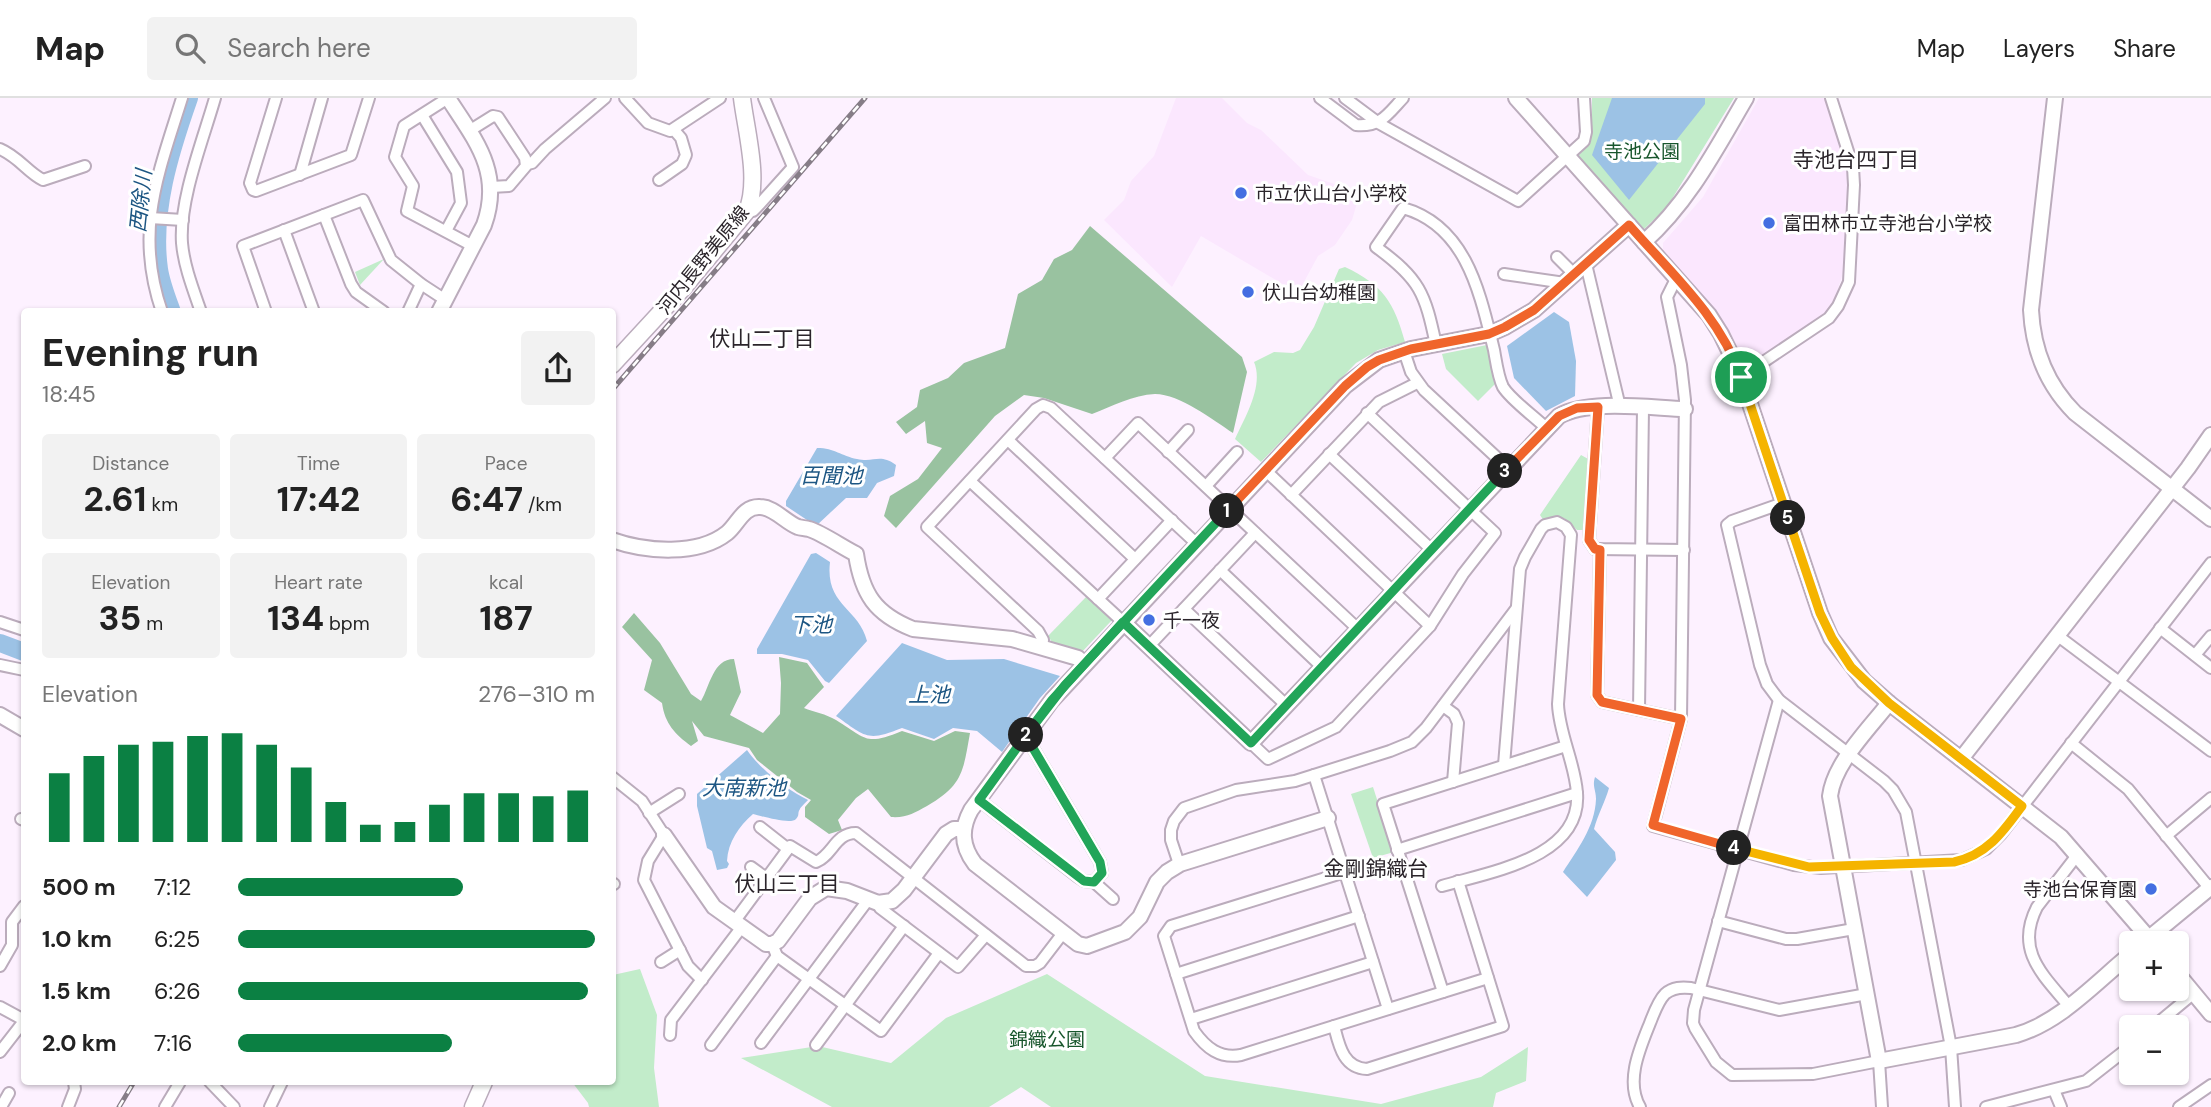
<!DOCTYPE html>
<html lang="en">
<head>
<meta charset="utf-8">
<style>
  :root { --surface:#fff; --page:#f2f2f2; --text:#222; --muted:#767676; --line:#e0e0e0; --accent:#0b8043 }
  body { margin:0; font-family:"DM Sans","Noto Sans JP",sans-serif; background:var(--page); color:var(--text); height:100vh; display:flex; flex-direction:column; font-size:26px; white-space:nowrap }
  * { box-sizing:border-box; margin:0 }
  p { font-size:23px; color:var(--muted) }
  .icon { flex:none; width:38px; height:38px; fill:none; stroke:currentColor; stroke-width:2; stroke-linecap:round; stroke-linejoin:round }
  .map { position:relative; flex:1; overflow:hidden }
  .side { position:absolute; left:21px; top:210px; width:595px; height:777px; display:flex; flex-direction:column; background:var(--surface); border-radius:7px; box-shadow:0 2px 5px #0004 }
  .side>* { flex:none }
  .buttons { position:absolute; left:2119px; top:833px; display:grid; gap:14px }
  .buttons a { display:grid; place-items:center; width:70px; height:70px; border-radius:7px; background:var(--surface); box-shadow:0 2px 5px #0004; font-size:35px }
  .pin { position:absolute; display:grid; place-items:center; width:60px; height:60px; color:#fff; margin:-30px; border:4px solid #fff; border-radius:50%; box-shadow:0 2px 7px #0007 }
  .km { position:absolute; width:35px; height:35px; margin:-18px; border-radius:50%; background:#222; color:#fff; font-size:19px; line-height:35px; text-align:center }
  .round { display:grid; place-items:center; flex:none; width:74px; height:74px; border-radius:7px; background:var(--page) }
  .headline { display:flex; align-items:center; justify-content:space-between; height:119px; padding:0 21px }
  h1 { font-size:38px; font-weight:700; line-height:52px }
  .figures { display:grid; grid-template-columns:repeat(3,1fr); gap:10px; height:119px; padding:7px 21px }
  .figures div { display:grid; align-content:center; border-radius:7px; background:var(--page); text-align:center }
  .figures b { font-size:35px; font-weight:700 }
  .figures small { font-size:19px; font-weight:400 }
  .figures p { font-size:19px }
  .chart { height:196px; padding:14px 21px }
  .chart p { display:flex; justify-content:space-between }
  .chart svg { width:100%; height:126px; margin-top:7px; stroke:var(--accent); stroke-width:6 }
  ul { padding:0 21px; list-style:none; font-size:23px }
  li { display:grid; grid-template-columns:112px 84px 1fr; align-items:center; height:52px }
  li i { height:18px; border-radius:9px; background:var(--accent) }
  header { display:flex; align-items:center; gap:42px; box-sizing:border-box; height:98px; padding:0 35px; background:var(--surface); border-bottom:2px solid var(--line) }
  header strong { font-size:33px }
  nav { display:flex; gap:38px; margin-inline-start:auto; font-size:24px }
  .search { width:490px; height:63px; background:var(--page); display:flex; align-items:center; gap:18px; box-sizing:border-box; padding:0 24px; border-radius:7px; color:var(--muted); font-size:26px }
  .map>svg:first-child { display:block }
  .built { fill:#fbe7fe }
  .green { fill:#c2ecca }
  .forest { fill:#99c2a0 }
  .water { fill:#9cc2e5 }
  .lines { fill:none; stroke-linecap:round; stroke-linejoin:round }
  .river { stroke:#9cc2e5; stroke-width:18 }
  .minor-casing { stroke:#bbacbc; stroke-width:14 }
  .tertiary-casing { stroke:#bbacbc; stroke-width:18 }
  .secondary-casing { stroke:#bbacbc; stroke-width:19 }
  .minor { stroke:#fff; stroke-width:10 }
  .tertiary { stroke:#fff; stroke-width:14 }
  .secondary { stroke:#fff; stroke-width:16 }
  .rail-casing { stroke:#867d87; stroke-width:5 }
  .rail { stroke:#fff; stroke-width:2.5; stroke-dasharray:8; stroke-linecap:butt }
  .split-1-casing { stroke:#fff; stroke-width:14 }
  .split-2-casing { stroke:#fff; stroke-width:14 }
  .split-3-casing { stroke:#fff; stroke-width:14 }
  .split-4-casing { stroke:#fff; stroke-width:14 }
  .split-5-casing { stroke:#fff; stroke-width:14 }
  .split-6-casing { stroke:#fff; stroke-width:14 }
  .split-1 { stroke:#f0652b; stroke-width:9 }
  .split-2 { stroke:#22a559; stroke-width:9 }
  .split-3 { stroke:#22a559; stroke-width:9 }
  .split-4 { stroke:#f0652b; stroke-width:9 }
  .split-5 { stroke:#f5b400; stroke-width:9 }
  .split-6 { stroke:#f5b400; stroke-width:9 }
  .poi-dot { fill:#446fe1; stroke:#fff; stroke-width:2.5 }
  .labels { text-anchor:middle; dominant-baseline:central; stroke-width:6; stroke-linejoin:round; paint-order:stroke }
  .park-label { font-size:19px; fill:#18562c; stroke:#fff }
  .poi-label { font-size:19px; fill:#2b252b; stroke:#fff; text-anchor:start }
  .street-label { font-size:19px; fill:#2b252b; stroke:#fff }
  .neighbourhood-label { font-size:21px; fill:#2b252b; stroke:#fff }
  .water-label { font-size:21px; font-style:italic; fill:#1d5683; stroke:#fff }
</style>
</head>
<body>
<header>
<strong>Map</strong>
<div class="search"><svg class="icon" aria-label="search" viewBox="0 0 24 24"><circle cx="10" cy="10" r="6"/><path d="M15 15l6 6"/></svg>Search here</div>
<nav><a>Map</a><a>Layers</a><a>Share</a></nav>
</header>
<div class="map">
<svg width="2211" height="1009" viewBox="0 0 2211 1009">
  <rect width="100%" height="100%" fill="#fdf1ff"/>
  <g class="built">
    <polygon points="1176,0 1222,0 1247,25 1261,32 1308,77 1349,91 1359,98 1352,122 1335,147 1318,158 1298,195 1201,138 1172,189 1104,122 1124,102 1131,83 1154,58"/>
    <polygon points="1759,0 1825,0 1849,70 1850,99 1844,172 1833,206 1822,221 1751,267 1745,265 1731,235 1710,208 1663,155 1663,145 1703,99"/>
  </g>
  <g class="green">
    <polygon points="1592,0 1734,0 1667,109 1642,133 1577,59 1591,44"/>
    <polygon points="384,161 360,187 355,174"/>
    <path d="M1345 169C1383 187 1394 204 1405 244L1378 252 1356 265 1261 364 1235 341C1245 319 1264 288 1254 264L1274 254 1293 255 1300 252 1314 229 1339 171Z"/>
    <polygon points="1487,247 1497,284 1478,303 1446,271 1442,256"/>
    <polygon points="1581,357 1590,362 1586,432 1577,432 1564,420 1544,423 1540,417"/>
    <polygon points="1087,498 1112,522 1081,555 1054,547 1048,538"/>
    <polygon points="1373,689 1394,754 1373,760 1351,696"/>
    <polygon points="640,871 657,917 654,970 659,1009 589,1009 588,1005 572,984 612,984 613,877"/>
    <polygon points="1047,876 1205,978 1381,1006 1481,979 1528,949 1526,983 1496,995 1493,1009 1051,1009 1021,989 989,1009 832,1009 741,960 818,948 891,965 946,920"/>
  </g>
  <g class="forest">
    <path d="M1090 128 1242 259 1247 274 1233 335C1213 322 1180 296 1155 296 1133 297 1112 308 1092 316L1044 300 1024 297 995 318 896 430 884 418 890 398 918 381 942 350 927 345 925 323 906 336 896 324 917 309 920 292 948 280 964 265 1005 250 1018 196 1042 182 1054 161 1072 152Z"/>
    <path d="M634 515 660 545 691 596 701 603C710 588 713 561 734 561L741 594 730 617 763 635 780 616 781 585 779 559 807 565 824 589 804 610C814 614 826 616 836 622 867 641 865 648 902 633L934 643 955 633 970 635C963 674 963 687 927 708 914 715 907 720 891 719L868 691 856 700 838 722 842 732 829 736 805 719V709L811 702 797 694 757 662 749 650 704 638 692 623 698 643 691 648C675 636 665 626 662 605L644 592 652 562 622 529Z"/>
  </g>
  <g class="water">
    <polygon points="1612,0 1705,0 1705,6 1629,102 1592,57"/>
    <polygon points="1554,214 1569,224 1576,263 1575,298 1546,313 1514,280 1507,248"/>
    <path d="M817 350C835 350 841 358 857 361 875 365 879 355 896 367L894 378 877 385 867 400H846L816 428 786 408V403Z"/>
    <path d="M816 455 830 464C825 508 858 509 867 543L829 585 825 583 808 562 782 556H757V551L811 456Z"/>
    <path d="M902 545 947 562 1004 561 1060 578 1040 600 1002 654 977 633 953 630 934 641 902 630C867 644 866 639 836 618Z"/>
    <path d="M747 652C760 671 787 692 808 702 807 703 800 710 800 711 797 715 800 717 796 721 791 727 761 718 753 716 739 728 728 744 727 763L729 766 727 770 717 772 712 753 707 750 697 708V696Z"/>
    <path d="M1595 679 1609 690C1605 704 1598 716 1594 731L1615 754 1616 762 1587 799 1563 774C1577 752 1595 729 1596 701 1596 692 1592 688 1595 679Z"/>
  </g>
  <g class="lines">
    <g class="river">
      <path d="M172 214C167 200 161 185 159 171 151 114 170 54 189 0"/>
      <polyline points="0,545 24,554"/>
    </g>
    <defs>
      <g id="minor">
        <polyline points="276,0 250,85 253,92 256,93 351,57 369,0"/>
        <polyline points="448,0 404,28 395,59 413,88 407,113 473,148"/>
        <polyline points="625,0 648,25 670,33 720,0"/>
        <path d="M1320 0 1356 27C1381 29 1387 17 1403 0"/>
        <polyline points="1345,0 1380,26 1518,103 1584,43 1586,34 1584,0"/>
        <polyline points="422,17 457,74 461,105 446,133"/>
        <polyline points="469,33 493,18 498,19 525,60 526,68 509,88 491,89"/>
        <path d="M0 51C19 59 27 74 43 82L85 68"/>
        <polyline points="527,66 532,65 545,51 605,0"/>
        <polyline points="300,77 322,0"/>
        <polyline points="659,82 682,66 686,57 681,40 674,32"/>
        <polyline points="747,113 753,113 757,109 793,69 764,0"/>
        <polyline points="324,117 351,186 356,194 384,214"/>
        <polyline points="150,120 183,122"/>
        <polyline points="284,132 314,214"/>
        <polyline points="1557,159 1574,176"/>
        <polyline points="1586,166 1620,309"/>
        <polyline points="1504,176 1565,185"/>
        <polyline points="1676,181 1667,199 1681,267 1685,302 1681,621 1653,728 1794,767 1821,770 1962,762 1986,751 2001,736 2211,465"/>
        <path d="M162 214C134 133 158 77 182 0"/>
        <path d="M201 214C193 191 184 168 182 145 179 102 203 42 215 0"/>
        <polyline points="266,214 243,148 363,102 391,162 421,186 444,201"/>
        <polyline points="408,214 421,186"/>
        <path d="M1436 247C1425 195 1420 181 1376 149L1403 110C1467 128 1480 196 1494 252 1496 263 1498 279 1503 289 1511 302 1535 319 1546 330"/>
        <polyline points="1404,253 1411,274 1424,292 1508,370"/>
        <polyline points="1741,279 1829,220 1838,208 1849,184 1854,87 1853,69 1831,0"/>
        <polyline points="1598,309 1589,442 1595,451 1684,452"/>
        <polyline points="1008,342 1135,461"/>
        <polyline points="1168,354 1188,332"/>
        <polyline points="1329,356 1432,452"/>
        <polyline points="1105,360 1138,325 1358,531"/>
        <polyline points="1265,372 1430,528"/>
        <polyline points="970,383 1123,524"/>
        <polyline points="1206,388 1237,354"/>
        <polyline points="1291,397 1379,304 1417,285"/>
        <polyline points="1783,405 1732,423 1727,427 1760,567 1767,586 1779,602 1884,683 1893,692 1906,714 1951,949 1955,1009"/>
        <polyline points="1600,451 1597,597 1602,604 1681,621"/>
        <polyline points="1220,472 1322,569"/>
        <polyline points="1098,501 1172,422"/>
        <polyline points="1184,511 1286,607"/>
        <polyline points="0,524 24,532"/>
        <polyline points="2160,530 2211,570"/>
        <polyline points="2058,538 2211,653"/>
        <polyline points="1149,548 1255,435"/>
        <polyline points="1042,550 1043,542 1038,533 927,429 1036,311 1043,307 1051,310 1197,446"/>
        <polyline points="2195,557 2211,538"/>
        <polyline points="0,567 24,572"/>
        <polyline points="1779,602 1694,912 1693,925 1695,930 1716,964 1732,977 1813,976 1879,963 1882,1009"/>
        <polyline points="1443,608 1454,616 1458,625 1453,684"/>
        <polyline points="1639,612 1643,310"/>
        <polyline points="1024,640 1030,645 1100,764 1102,775 1094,784"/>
        <polyline points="1251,645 1268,661 1336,629 1430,528 1463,476 1495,435 1367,315"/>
        <polyline points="2071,645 2128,691 2211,792"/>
        <polyline points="1314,677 1388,911"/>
        <polyline points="612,679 642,703 664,737 648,763 644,782 688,868 702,882"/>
        <polyline points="979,702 1078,779 1084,783 1094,784 1113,801"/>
        <polyline points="649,715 679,696"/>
        <polyline points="21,721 24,722"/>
        <path d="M760 729 788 751 790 748 816 764C833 757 835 735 856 735L1026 868H1035L1040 865 1063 835"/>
        <polyline points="2166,738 2211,700"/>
        <polyline points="1397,752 1577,695"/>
        <polyline points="1179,766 1171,742 1171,732 1174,723 1184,710 1236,692 1295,683 1390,653 1412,644 1426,630 1516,511"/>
        <polyline points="751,769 766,780"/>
        <path d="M1345 774 1171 828 1164 838 1194 933C1206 950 1220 961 1241 957L1488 880"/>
        <polyline points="612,785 614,786"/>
        <path d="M1442 788C1489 774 1582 760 1577 695 1575 665 1559 636 1558 606L1571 437 1566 429 1557 424 1545 427 1541 431 1525 459 1520 471 1504 667"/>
        <polyline points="878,805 880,810 958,869 986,837"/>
        <polyline points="1718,823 1786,841 1797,841 1854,831"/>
        <polyline points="734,824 788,751"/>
        <polyline points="772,846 777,858 881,933 939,855"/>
        <polyline points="661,864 680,852"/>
        <polyline points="0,868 12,847 12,824 24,808"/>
        <polyline points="1176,876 1359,818"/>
        <polyline points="1443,894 1383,706 1566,648"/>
        <path d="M2068 907C2042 876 2015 852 2037 809L2078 756"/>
        <polyline points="0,909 24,922"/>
        <polyline points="1191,921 1373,864"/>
        <path d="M1334 928C1339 947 1343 970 1367 971L1503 928 1458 783"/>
        <polyline points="2153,929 2194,895"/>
        <polyline points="670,937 671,922 741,830"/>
        <polyline points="761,945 868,802"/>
        <polyline points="711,947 777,858"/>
        <polyline points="816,947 904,828"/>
        <polyline points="0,954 24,923"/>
        <polyline points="210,984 234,1009"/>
        <polyline points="2054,992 2061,1009"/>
        <polyline points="1,1009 9,995"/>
        <polyline points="68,1009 75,991 74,984"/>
        <polyline points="165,1009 180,984"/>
        <polyline points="270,1009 282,984"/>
        <path d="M1640 1009C1625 983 1640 950 1650 925 1654 915 1658 903 1665 896 1673 889 1682 889 1691 890L1779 912 1867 896"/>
        <polyline points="1986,1009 2086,983 2132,947"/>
        <polyline points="2179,1009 2211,987"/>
      </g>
      <g id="tertiary">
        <polyline points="1516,0 1709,217 1721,236 1739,273 1820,515 1831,540 1864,583 1889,605 2061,739 2153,845"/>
        <path d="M2055 0 2031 212C2033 252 2047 287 2075 315L2211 421"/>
        <path d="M1644 144C1689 104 1716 51 1746 0"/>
        <path d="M439 214 484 127C503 74 475 42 448 0"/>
        <path d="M612 442C646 454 698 458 727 435 738 426 743 408 760 409 774 409 785 424 798 429 801 430 805 430 809 431 822 435 842 449 856 456 862 496 875 516 913 531L1012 541 1078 560 1084 566"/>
        <path d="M1123 524 1251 645 1559 318C1588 301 1651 310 1685 311"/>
        <path d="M1889 605C1869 631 1834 665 1830 698L1879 963 2016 937C2061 924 2096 884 2132 855"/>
        <polyline points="0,617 24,631"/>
        <polyline points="1961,661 2188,370 2211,337"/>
        <path d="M1328 720 1180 766 1167 774 1157 784 1140 819 1125 834 1087 848 1078 846 975 766C962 749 960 732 971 712L1052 602 1345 288 1379 262 1411 251 1489 236 1505 229 1534 212 1629 127"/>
        <polyline points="664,737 714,809 766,846 772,846 778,843 810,800 826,790 847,793 878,805 892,803 904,792 946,736 954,731 964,731"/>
        <polyline points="2143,845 2211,789"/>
        <polyline points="2177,875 2211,916"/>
      </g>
      <g id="secondary">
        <path d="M612 267 684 189 747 113C760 82 746 33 742 0"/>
        <polyline points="473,1009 484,984"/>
      </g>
    </defs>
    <use href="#minor" class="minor-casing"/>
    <use href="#tertiary" class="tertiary-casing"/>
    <use href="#secondary" class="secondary-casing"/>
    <use href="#minor" class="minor"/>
    <use href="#tertiary" class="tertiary"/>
    <use href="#secondary" class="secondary"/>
    <defs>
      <g id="rail">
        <polyline points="612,292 865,0"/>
        <polyline points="119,1009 134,984"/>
      </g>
    </defs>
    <use href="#rail" class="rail-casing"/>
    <use href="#rail" class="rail"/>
  </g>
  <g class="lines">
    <defs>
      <path id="split-1" d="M1227 413 1345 288 1367 269 1379 262 1411 251 1489 236 1505 229 1534 212 1629 127C1670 174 1720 218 1741 279"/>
      <polyline id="split-2" points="1026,637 1024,640 979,702 1084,783 1094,784 1102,775 1100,764 1030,645 1024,640 1065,587 1227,413"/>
      <polyline id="split-3" points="1026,637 1052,602 1123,524 1251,645 1505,373"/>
      <polyline id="split-4" points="1505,373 1559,318 1577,310 1598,309 1589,442 1595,451 1600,452 1597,597 1602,604 1681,621 1653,727 1734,750"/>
      <path id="split-5" d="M1734 750 1809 769 1954 764C1987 757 2003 734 2022 708L1889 605 1851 569 1832 540 1820 515 1788 420"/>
      <polyline id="split-6" points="1741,279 1788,420"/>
    </defs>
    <use href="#split-1" class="split-1-casing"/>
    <use href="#split-2" class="split-2-casing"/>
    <use href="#split-3" class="split-3-casing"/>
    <use href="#split-4" class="split-4-casing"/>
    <use href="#split-5" class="split-5-casing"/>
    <use href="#split-6" class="split-6-casing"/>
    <use href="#split-1" class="split-1"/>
    <use href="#split-2" class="split-2"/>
    <use href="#split-3" class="split-3"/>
    <use href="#split-4" class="split-4"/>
    <use href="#split-5" class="split-5"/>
    <use href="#split-6" class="split-6"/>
  </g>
  <g class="poi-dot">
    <circle cx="1241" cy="95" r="7"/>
    <circle cx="1769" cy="125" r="7"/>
    <circle cx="1248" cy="194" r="7"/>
    <circle cx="1149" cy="522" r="7"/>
    <circle cx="2151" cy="791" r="7"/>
  </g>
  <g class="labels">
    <g class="park-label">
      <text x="1642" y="53">寺池公園</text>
      <text x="1047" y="941">錦織公園</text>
    </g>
    <g class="poi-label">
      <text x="1255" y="95">市立伏山台小学校</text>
      <text x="1783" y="125">富田林市立寺池台小学校</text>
      <text x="1262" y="194">伏山台幼稚園</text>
      <text x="1163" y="522">千一夜</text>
      <text x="2137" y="791" text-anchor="end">寺池台保育園</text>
    </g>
    <g class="street-label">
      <text transform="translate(703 162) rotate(-51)">河内長野美原線</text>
    </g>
    <g class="neighbourhood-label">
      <text x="1856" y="62">寺池台四丁目</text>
      <text x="762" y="241">伏山二丁目</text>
      <text x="1376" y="771">金剛錦織台</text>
      <text x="787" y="786">伏山三丁目</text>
    </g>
    <g class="water-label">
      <text transform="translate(141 103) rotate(-84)">西除川</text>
      <text x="831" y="378">百聞池</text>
      <text x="811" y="527">下池</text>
      <text x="929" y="597">上池</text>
      <text x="744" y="690">大南新池</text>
    </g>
  </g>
</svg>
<div class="buttons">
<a>+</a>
<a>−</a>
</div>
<div class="pin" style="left:1741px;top:279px;background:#1e9e55"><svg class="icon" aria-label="arrive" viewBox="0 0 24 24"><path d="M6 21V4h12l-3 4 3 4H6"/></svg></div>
<b class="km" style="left:1227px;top:413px">1</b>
<b class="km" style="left:1026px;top:637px">2</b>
<b class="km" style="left:1505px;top:373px">3</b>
<b class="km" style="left:1734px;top:750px">4</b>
<b class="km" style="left:1788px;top:420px">5</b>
<section class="side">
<div class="headline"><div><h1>Evening run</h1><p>18:45</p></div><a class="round"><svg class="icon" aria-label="share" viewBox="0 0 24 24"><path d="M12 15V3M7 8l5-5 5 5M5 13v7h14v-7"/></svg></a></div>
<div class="figures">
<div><p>Distance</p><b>2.61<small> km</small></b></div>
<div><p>Time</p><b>17:42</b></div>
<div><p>Pace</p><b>6:47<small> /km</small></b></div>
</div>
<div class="figures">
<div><p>Elevation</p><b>35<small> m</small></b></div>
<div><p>Heart rate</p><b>134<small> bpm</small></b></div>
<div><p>kcal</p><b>187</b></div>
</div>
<div class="chart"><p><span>Elevation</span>276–310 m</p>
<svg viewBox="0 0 160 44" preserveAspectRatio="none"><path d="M5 44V20M15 44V14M25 44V10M35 44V9M45 44V7M55 44V6M65 44V10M75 44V18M85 44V30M95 44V38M105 44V37M115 44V31M125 44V27M135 44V27M145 44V28M155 44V26"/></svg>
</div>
<ul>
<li><b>500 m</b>7:12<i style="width:63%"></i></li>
<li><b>1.0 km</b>6:25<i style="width:100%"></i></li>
<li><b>1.5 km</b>6:26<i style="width:98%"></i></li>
<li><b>2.0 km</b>7:16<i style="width:60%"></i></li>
</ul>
</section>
</div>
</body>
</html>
